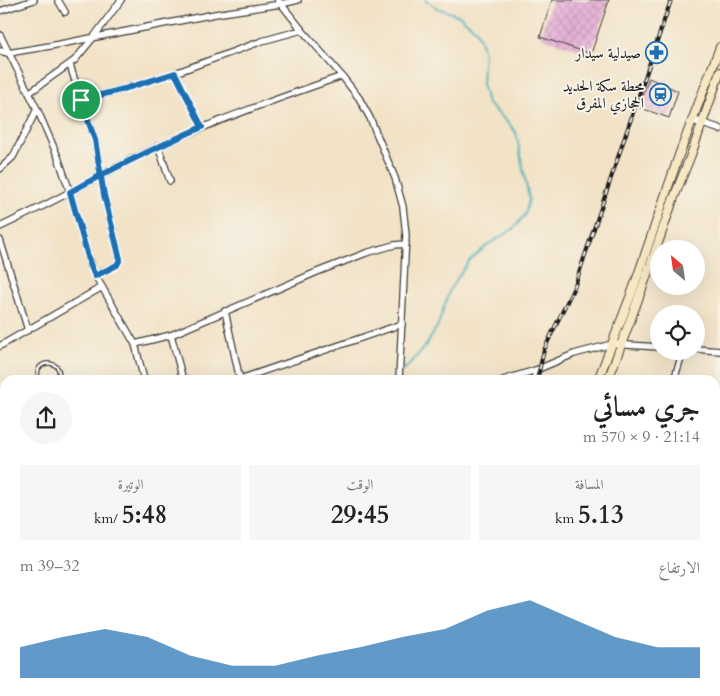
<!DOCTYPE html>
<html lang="ar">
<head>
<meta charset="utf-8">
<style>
  :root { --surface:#fff; --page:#f6f6f6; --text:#222; --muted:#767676; --accent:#1f6fb2 }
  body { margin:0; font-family:Cardo,Amiri,serif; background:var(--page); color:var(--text); direction:rtl; height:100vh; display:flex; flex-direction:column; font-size:19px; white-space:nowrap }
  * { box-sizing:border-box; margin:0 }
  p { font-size:16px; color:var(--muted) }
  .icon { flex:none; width:28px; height:28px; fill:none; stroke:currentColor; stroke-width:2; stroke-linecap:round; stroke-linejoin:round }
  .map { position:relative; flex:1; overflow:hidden; direction:ltr }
  .panel { position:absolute; left:0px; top:375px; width:720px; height:321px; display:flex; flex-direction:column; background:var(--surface); border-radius:15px 15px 0 0; box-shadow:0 5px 20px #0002; direction:rtl }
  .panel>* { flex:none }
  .needle { width:32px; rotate:331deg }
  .controls { position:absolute; left:650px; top:240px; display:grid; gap:10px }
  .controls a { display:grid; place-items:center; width:55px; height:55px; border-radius:50%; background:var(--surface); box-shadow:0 5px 20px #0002; font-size:25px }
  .pin { position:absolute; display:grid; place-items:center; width:42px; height:42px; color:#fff; margin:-21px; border:2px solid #fff; border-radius:50%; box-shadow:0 1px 5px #0007 }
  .round { display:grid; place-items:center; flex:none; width:52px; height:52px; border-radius:26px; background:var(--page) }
  .headline { display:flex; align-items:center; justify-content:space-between; height:85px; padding:0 20px }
  h1 { font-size:28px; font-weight:700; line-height:38px }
  .stats { display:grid; grid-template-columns:repeat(3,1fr); gap:8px; height:85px; padding:5px 20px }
  .stats div { display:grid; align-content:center; border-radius:0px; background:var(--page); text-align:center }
  .stats b { font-size:25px; font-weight:700 }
  .stats small { font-size:14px; font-weight:400 }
  .stats p { font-size:14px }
  .chart { height:140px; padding:10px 20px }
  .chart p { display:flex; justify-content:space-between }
  .chart svg { width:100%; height:90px; margin-top:5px; fill:var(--accent); opacity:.7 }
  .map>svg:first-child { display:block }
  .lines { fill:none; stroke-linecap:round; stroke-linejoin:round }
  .stream { stroke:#3eafb8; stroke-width:2 }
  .building { fill:url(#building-cross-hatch) }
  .service-casing { stroke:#3c3a36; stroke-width:5 }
  .minor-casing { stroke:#3c3a36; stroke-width:8 }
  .tertiary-casing { stroke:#3c3a36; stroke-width:9 }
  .secondary-casing { stroke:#3c3a36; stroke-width:10 }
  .primary-casing { stroke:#3c3a36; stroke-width:11 }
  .service { stroke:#fff; stroke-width:2.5 }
  .minor { stroke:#fff; stroke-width:5.5 }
  .tertiary { stroke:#fff; stroke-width:7 }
  .secondary { stroke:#f7e8c3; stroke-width:8 }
  .primary { stroke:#eac669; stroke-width:9 }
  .rail-casing { stroke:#1c1c1c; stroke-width:4 }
  .rail { stroke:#f7f3e8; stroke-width:2; stroke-dasharray:5.5; stroke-linecap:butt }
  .route-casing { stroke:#fff; stroke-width:10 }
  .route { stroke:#1f6fb2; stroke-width:6 }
  .labels { text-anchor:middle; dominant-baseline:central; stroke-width:4; stroke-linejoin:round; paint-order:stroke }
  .poi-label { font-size:15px; fill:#1c1c1c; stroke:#f7f3e8; text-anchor:end }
</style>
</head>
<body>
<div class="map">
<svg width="720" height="696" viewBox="0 0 720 696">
  <defs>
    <pattern id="building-cross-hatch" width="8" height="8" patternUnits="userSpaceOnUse" patternTransform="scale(1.25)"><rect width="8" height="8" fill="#e6afd7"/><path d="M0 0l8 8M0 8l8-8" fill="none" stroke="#c596b8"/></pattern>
  </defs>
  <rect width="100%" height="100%" fill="#f7f3e8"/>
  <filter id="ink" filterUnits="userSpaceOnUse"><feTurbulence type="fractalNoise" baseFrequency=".02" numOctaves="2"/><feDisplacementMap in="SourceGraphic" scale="10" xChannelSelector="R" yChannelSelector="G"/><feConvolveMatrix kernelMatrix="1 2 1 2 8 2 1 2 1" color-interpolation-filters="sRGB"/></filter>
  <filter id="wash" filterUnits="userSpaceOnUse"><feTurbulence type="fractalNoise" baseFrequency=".0096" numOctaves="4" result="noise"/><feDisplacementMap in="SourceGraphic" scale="20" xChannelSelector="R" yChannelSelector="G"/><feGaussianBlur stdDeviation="1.12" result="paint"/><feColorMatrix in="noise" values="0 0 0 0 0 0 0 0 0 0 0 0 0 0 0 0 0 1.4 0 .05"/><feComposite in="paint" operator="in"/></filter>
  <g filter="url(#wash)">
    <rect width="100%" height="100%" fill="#f2e2c6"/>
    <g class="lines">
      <g class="stream">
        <polyline points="0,1 2,0"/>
        <polyline points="401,372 409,365 427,344 438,325 450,289 469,261 489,244 512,230 525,215 529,199 516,132 501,116 487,103 482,83 484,52 477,31 460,16 437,8 425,0"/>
        <polyline points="392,380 398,375"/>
        <polyline points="456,691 456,696"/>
        <polyline points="466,691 469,696"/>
      </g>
    </g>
    <g id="blocks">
      <g class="building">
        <polygon points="552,0 609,0 591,54 540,37"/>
        <polygon points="649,78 678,91 669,118 638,107"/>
      </g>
    </g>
  </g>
  <g filter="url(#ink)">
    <use href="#blocks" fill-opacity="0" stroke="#3c3a36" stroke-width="1"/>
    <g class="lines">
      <defs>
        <g id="service">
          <path d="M39 380C30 357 68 359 57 380"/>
          <polyline points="0,424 5,424"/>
        </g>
        <g id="minor">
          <polyline points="58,0 65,12"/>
          <polyline points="278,0 302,30 342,76 359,98 370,118 395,178 403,207 406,235 399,380"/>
          <polyline points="0,11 34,0"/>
          <polyline points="0,35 37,109 58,157 70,192 90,264 95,275 135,344 144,380"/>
          <polyline points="0,51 8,53 50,46 215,14 281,4 298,0"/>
          <polyline points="70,65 81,100 95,140 104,195 120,259 117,265 95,275"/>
          <polyline points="175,73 202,127"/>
          <polyline points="29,93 75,60 93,38 121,0"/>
          <polyline points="81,100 124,89 175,73 262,41 302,30"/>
          <polyline points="158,146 170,181"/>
          <polyline points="0,169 13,157 37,109"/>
          <path d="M0 227C23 216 46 205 68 193 99 177 128 160 160 146 219 119 280 98 342 76"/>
          <polyline points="0,240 28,330"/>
          <polyline points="225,311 240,380"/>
          <polyline points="171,335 183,380"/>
          <polyline points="135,344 171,335 317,272 366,253 394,245 406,244"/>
          <polyline points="0,346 102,287"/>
          <polyline points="696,349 720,351"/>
          <polyline points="240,379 402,324"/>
          <polyline points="503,380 536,370 574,354 612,344 659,347"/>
          <polyline points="534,380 536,370"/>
          <polyline points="674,380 683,351"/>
          <polyline points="715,464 720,447"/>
          <polyline points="715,511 720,511"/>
          <polyline points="715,601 720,601"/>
          <polyline points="218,691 219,696"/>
          <polyline points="386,691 388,696"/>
          <polyline points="459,691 460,696"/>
          <polyline points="683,691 720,694"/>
          <polyline points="559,693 571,691"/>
          <polyline points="315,696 324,691"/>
        </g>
        <polyline id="tertiary" points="692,120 720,129"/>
        <g id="secondary">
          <polyline points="598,380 634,287 679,155 720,47"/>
          <polyline points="608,380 643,286 673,200 691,155 720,72"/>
        </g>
        <g id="primary">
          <polyline points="597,691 598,696"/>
          <polyline points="605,691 606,696"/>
          <polyline points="64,696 76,691"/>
          <polyline points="91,696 104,691"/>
        </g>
      </defs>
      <use href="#service" class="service-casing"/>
      <use href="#minor" class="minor-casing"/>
      <use href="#tertiary" class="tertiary-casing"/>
      <use href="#secondary" class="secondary-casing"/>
      <use href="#primary" class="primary-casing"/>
      <use href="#service" class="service"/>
      <use href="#minor" class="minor"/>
      <use href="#tertiary" class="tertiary"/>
      <use href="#secondary" class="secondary"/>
      <use href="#primary" class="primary"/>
      <defs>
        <g id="rail">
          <polyline points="537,380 544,350 575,285 671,0"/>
          <polyline points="567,691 568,696"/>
        </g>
      </defs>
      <use href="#rail" class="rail-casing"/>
      <use href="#rail" class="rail"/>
    </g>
  </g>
  <g class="lines" filter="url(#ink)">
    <defs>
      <path id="route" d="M81 100 95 140 104 195 120 259 117 265 95 276 90 264 70 192C113 168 157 147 202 127L175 73 124 89 81 100"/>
    </defs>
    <use href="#route" class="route-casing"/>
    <use href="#route" class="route"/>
  </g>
  <defs>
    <symbol id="pharmacy-ring" viewBox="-11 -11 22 22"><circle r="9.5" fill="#f7f3e8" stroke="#1f6fb2" stroke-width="1.5"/><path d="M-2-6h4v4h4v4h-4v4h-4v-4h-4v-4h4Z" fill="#1f6fb2"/></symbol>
    <symbol id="station-ring" viewBox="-11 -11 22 22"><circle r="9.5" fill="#f7f3e8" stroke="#1f6fb2" stroke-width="1.5"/><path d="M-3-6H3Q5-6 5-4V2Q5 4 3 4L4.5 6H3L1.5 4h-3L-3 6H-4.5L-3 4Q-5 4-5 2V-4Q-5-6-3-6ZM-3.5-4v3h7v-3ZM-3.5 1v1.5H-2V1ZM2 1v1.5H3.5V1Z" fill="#1f6fb2"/></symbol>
  </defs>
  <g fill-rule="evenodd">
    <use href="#pharmacy-ring" x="644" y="40" width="25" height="25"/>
    <use href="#station-ring" x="648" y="82" width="25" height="25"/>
  </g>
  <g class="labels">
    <g class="poi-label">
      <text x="641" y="53">صيدلية سيدار</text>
      <text x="644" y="86">محطة سكة الحديد<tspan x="644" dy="17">الحجازي المفرق</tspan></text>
    </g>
  </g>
</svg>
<div class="controls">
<a><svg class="needle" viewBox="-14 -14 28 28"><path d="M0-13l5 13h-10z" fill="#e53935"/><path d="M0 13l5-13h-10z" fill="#767676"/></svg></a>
<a><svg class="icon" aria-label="locate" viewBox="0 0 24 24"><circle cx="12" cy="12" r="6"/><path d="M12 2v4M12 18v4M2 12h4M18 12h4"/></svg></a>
</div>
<div class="pin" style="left:81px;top:100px;background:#1e9e55"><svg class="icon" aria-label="arrive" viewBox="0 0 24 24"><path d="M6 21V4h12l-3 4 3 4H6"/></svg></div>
<section class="panel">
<div class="headline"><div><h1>جري مسائي</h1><p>21:14 · 9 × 570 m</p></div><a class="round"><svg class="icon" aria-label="share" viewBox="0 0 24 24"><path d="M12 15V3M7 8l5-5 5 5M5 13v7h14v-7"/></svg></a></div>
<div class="stats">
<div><p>المسافة</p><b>5.13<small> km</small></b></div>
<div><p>الوقت</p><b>29:45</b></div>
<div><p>الوتيرة</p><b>5:48<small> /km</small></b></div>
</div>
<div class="chart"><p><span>الارتفاع</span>32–39 m</p>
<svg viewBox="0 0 160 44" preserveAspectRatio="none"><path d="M0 44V29L10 24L20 20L30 24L40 33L50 38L60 38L70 33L80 29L90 24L100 20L110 11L120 6L130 15L140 24L150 29L160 29V44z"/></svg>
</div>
</section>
</div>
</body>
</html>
